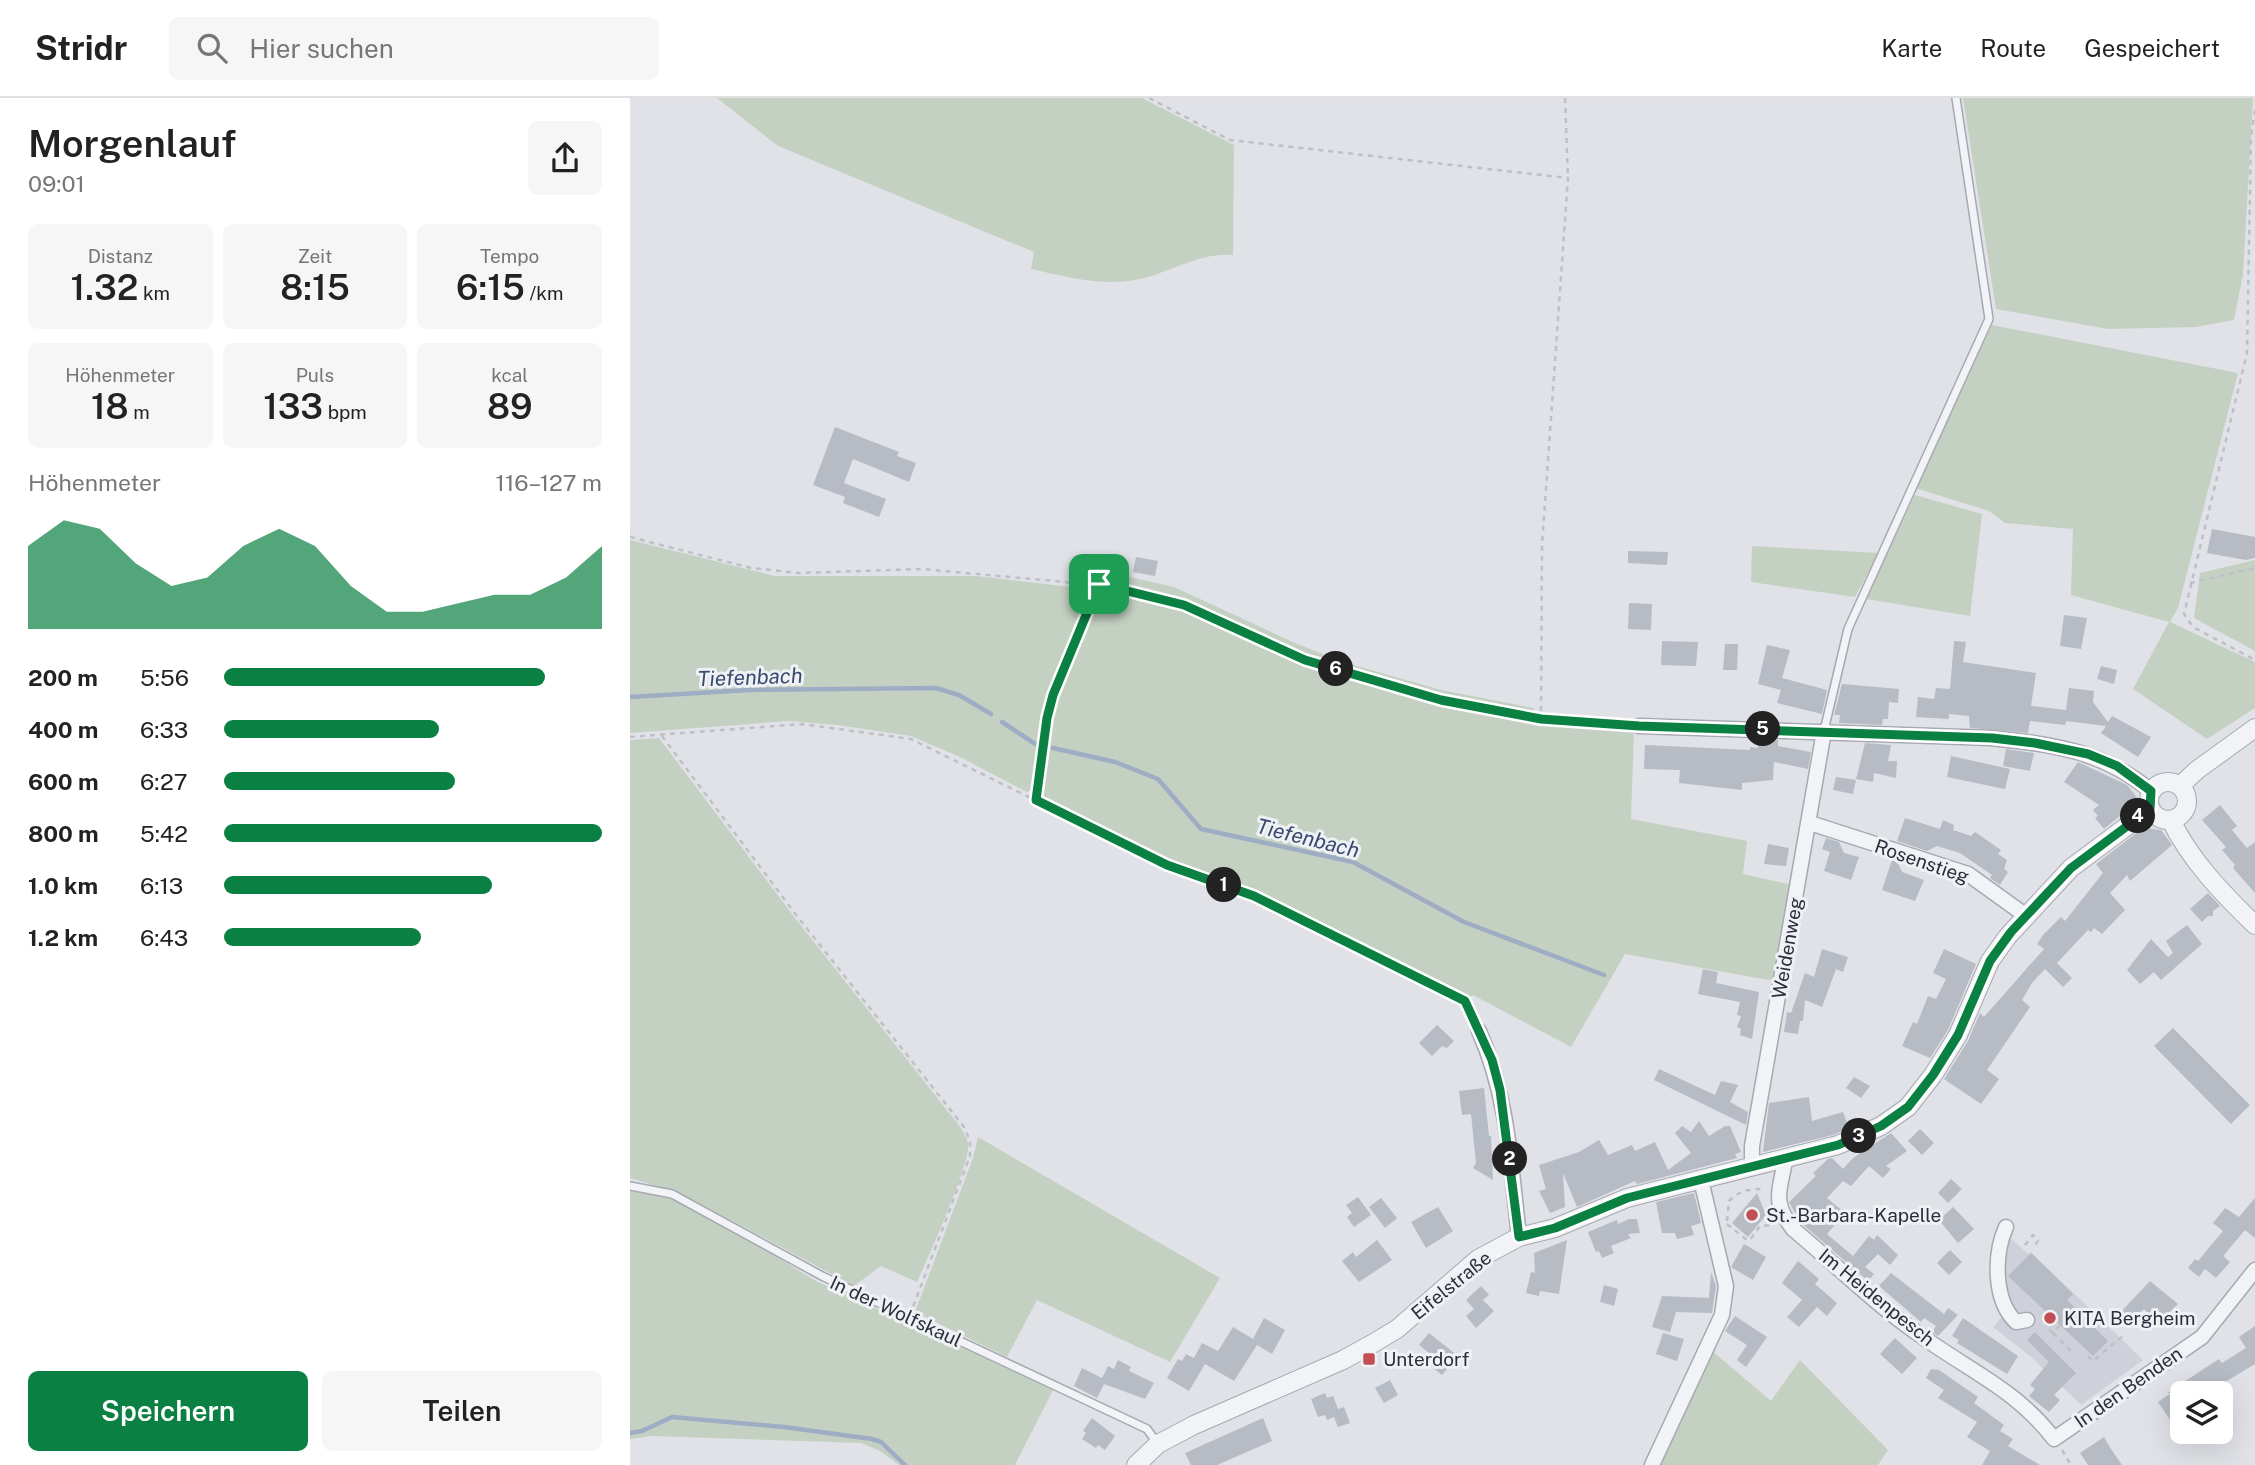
<!DOCTYPE html>
<html lang="de">
<head>
<meta charset="utf-8">
<style>
  :root { --surface:#fff; --page:#f6f6f6; --text:#222; --muted:#767676; --line:#e0e0e0; --accent:#0b8043 }
  body { margin:0; font-family:"Public Sans",sans-serif; background:var(--page); color:var(--text); height:100vh; display:flex; flex-direction:column; font-size:26px; white-space:nowrap }
  * { box-sizing:border-box; margin:0 }
  p { font-size:23px; color:var(--muted) }
  .icon { flex:none; width:38px; height:38px; fill:none; stroke:currentColor; stroke-width:2; stroke-linecap:round; stroke-linejoin:round }
  .map { position:relative; flex:1; overflow:hidden }
  .drawer { display:flex; flex-direction:column; background:var(--surface); width:630px }
  .drawer>* { flex:none }
  .controls { position:absolute; left:1540px; top:1283px; display:grid; gap:14px }
  .controls a { display:grid; place-items:center; width:63px; height:63px; border-radius:10px; background:var(--surface); box-shadow:0 7px 28px #0002; font-size:35px }
  .pin { position:absolute; display:grid; place-items:center; width:60px; height:60px; color:#fff; margin:-30px; border-radius:14px; box-shadow:0 4px 10px #0006 }
  .km { position:absolute; width:35px; height:35px; margin:-18px; border-radius:50%; background:#222; color:#fff; font-size:19px; line-height:35px; text-align:center }
  .round { display:grid; place-items:center; flex:none; width:74px; height:74px; border-radius:10px; background:var(--page) }
  .summary { display:flex; align-items:center; justify-content:space-between; height:119px; padding:0 28px }
  h1 { font-size:38px; font-weight:600; line-height:52px }
  .figures { display:grid; grid-template-columns:repeat(3,1fr); gap:10px; height:119px; padding:7px 28px }
  .figures div { display:grid; align-content:center; border-radius:10px; background:var(--page); text-align:center }
  .figures b { font-size:35px; font-weight:600 }
  .figures small { font-size:19px; font-weight:400 }
  .figures p { font-size:19px }
  .chart { height:196px; padding:14px 28px }
  .chart p { display:flex; justify-content:space-between }
  .chart svg { width:100%; height:126px; margin-top:7px; fill:var(--accent); opacity:.7 }
  .primary-button { display:flex; gap:14px; margin-top:auto; padding:14px 28px }
  .primary-button a { flex:1; height:80px; border-radius:10px; background:var(--accent); color:#fff; font-size:28px; font-weight:600; line-height:80px; text-align:center }
  .primary-button a+a { background:var(--page); color:var(--text) }
  ul { padding:0 28px; list-style:none; font-size:23px }
  li { display:grid; grid-template-columns:112px 84px 1fr; align-items:center; height:52px }
  li i { height:18px; border-radius:9px; background:var(--accent) }
  header { display:flex; align-items:center; gap:42px; box-sizing:border-box; height:98px; padding:0 35px; background:var(--surface); border-bottom:2px solid var(--line) }
  header strong { font-size:33px }
  nav { display:flex; gap:38px; margin-inline-start:auto; font-size:24px }
  .search { width:490px; height:63px; background:var(--page); display:flex; align-items:center; gap:18px; box-sizing:border-box; padding:0 24px; border-radius:10px; color:var(--muted); font-size:26px }
  main { display:flex; flex:1; min-height:0 }
  .map>svg:first-child { display:block }
  .built { fill:#ced1d9 }
  .green { fill:#c4d1c2 }
  .lines { fill:none; stroke-linecap:round; stroke-linejoin:round }
  .stream { stroke:#9eacc4; stroke-width:4.5 }
  .building { fill:#b7bbc4 }
  .service-casing { stroke:#a6a9b1; stroke-width:10 }
  .minor-casing { stroke:#a6a9b1; stroke-width:17 }
  .tertiary-casing { stroke:#a6a9b1; stroke-width:20 }
  .path { stroke:#bec0c6; stroke-width:2.5; stroke-dasharray:5 5; stroke-linecap:butt }
  .service { stroke:#f2f3f6; stroke-width:7 }
  .minor { stroke:#f2f3f6; stroke-width:14 }
  .tertiary { stroke:#f2f3f6; stroke-width:18 }
  .route-casing { stroke:#fff; stroke-width:14 }
  .route { stroke:#0b8043; stroke-width:9 }
  .poi-dot { fill:#c24f54; stroke:#eff1f5; stroke-width:2.5 }
  .labels { text-anchor:middle; dominant-baseline:central; stroke-width:6; stroke-linejoin:round; paint-order:stroke }
  .street-label { font-size:19px; fill:#2a2f3d; stroke:#eff1f5 }
  .poi-label { font-size:19px; fill:#2a2f3d; stroke:#eff1f5; text-anchor:start }
  .water-label { font-size:21px; font-style:italic; fill:#384a6e; stroke:#eff1f5 }
</style>
</head>
<body>
<header>
<strong>Stridr</strong>
<div class="search"><svg class="icon" aria-label="search" viewBox="0 0 24 24"><circle cx="10" cy="10" r="6"/><path d="M15 15l6 6"/></svg>Hier suchen</div>
<nav><a>Karte</a><a>Route</a><a>Gespeichert</a></nav>
</header>
<main>
<section class="drawer">
<div class="summary"><div><h1>Morgenlauf</h1><p>09:01</p></div><a class="round"><svg class="icon" aria-label="share" viewBox="0 0 24 24"><path d="M12 15V3M7 8l5-5 5 5M5 13v7h14v-7"/></svg></a></div>
<div class="figures">
<div><p>Distanz</p><b>1.32<small> km</small></b></div>
<div><p>Zeit</p><b>8:15</b></div>
<div><p>Tempo</p><b>6:15<small> /km</small></b></div>
</div>
<div class="figures">
<div><p>Höhenmeter</p><b>18<small> m</small></b></div>
<div><p>Puls</p><b>133<small> bpm</small></b></div>
<div><p>kcal</p><b>89</b></div>
</div>
<div class="chart"><p><span>Höhenmeter</span>116–127 m</p>
<svg viewBox="0 0 160 44" preserveAspectRatio="none"><path d="M0 44V15L10 6L20 9L30 21L40 29L50 26L60 15L70 9L80 15L90 29L100 38L110 38L120 35L130 32L140 32L150 26L160 15V44z"/></svg>
</div>
<ul>
<li><b>200 m</b>5:56<i style="width:85%"></i></li>
<li><b>400 m</b>6:33<i style="width:57%"></i></li>
<li><b>600 m</b>6:27<i style="width:61%"></i></li>
<li><b>800 m</b>5:42<i style="width:100%"></i></li>
<li><b>1.0 km</b>6:13<i style="width:71%"></i></li>
<li><b>1.2 km</b>6:43<i style="width:52%"></i></li>
</ul>
<div class="primary-button"><a>Speichern</a><a>Teilen</a></div>
</section>
<div class="map">
<svg width="1625" height="1367" viewBox="0 0 1625 1367">
  <rect width="100%" height="100%" fill="#e0e2e7"/>
  <polygon class="built" points="1374,1140 1382,1141 1398,1156 1401,1154 1513,1262 1451,1307 1400,1258 1363,1229 1379,1211 1375,1199"/>
  <g class="green">
    <path d="M87 0H512L604 47 603 157C572 154 544 172 514 180 476 190 438 179 401 171L404 154 148 48Z"/>
    <polygon points="1333,0 1623,0 1613,176 1604,222 1566,229 1478,231 1366,211"/>
    <polygon points="1362,227 1608,275 1548,510 1540,524 1625,564 1625,610 1577,641 1503,591 1539,524 1441,497 1443,431 1375,425 1359,413 1285,390"/>
    <polygon points="1285,397 1352,416 1340,518 1236,501"/>
    <polygon points="0,442 145,478 347,478 458,491 461,497 413,615 403,690 397,694 393,692 330,659 281,638 207,627 159,623 0,635"/>
    <polygon points="1122,448 1248,455 1225,499 1121,484"/>
    <polygon points="1625,462 1625,553 1564,520 1570,475"/>
    <polygon points="459,470 544,489 665,545 713,564 811,592 904,610 903,615 812,598 712,570 677,559 556,504 460,479"/>
    <polygon points="479,491 552,511 674,565 809,605 914,626 1004,633 1001,721 1117,743 1113,776 1162,787 1144,883 995,856 941,949 843,897 838,901 625,794 538,764 416,704 412,697 421,620 426,598 471,495"/>
    <path d="M29 640 165 820 331 1030C333 1034 337 1040 338 1045 342 1063 297 1162 287 1184L251 1168 224 1188 67 1104 44 1093 0 1080V642Z"/>
    <polygon points="348,1039 590,1180 540,1264 407,1202 377,1259 285,1214 343,1060"/>
    <polygon points="0,1092 43,1099 106,1134 186,1183 424,1290 385,1367 269,1367 250,1353 231,1345 21,1338 0,1341"/>
    <polygon points="1081,1252 1141,1303 1170,1262 1258,1352 1248,1367 1027,1367"/>
  </g>
  <g class="lines">
    <g class="stream">
      <polyline points="0,599 120,592 306,590 329,597 361,616"/>
      <polyline points="372,624 407,647"/>
      <polyline points="423,650 485,664 528,681 571,731 723,764 834,824 974,877"/>
      <polyline points="0,1335 12,1333 42,1319 154,1329 242,1341 251,1344 275,1367"/>
    </g>
  </g>
  <g class="building">
    <polygon points="205,329 269,354 267,358 286,365 279,384 223,361 214,385 256,401 249,419 213,405 215,399 183,387"/>
    <polygon points="1582,431 1625,439 1625,460 1616,462 1577,455"/>
    <polygon points="998,453 1038,454 1037,467 998,465"/>
    <polygon points="506,459 528,463 525,478 503,474"/>
    <polygon points="999,505 1022,506 1021,532 998,531"/>
    <polygon points="1434,517 1457,520 1451,551 1430,548"/>
    <polygon points="1032,543 1068,544 1066,568 1031,567"/>
    <polygon points="1324,543 1336,544 1333,564 1406,575 1401,608 1436,612 1439,590 1464,593 1463,604 1478,624 1482,618 1521,639 1508,659 1471,635 1476,628 1436,623 1435,627 1400,623 1398,635 1340,630 1339,618 1319,616 1319,621 1286,619 1288,599 1304,601 1306,590 1320,591"/>
    <polygon points="1095,546 1108,546 1107,572 1093,572"/>
    <polygon points="1137,547 1160,552 1152,580 1197,592 1192,616 1147,605 1151,592 1128,586"/>
    <polygon points="1471,568 1487,572 1484,586 1467,581"/>
    <polygon points="1212,586 1269,591 1268,605 1259,604 1258,621 1253,621 1252,627 1209,625 1210,617 1204,617"/>
    <polygon points="1128,642 1148,642 1148,648 1181,654 1178,671 1144,664 1143,682 1112,685 1112,692 1049,685 1050,672 1014,671 1015,647 1120,652 1120,649 1128,650"/>
    <polygon points="1235,645 1261,647 1258,663 1267,663 1266,680 1244,675 1243,684 1226,681"/>
    <polygon points="1376,651 1404,655 1400,673 1373,668"/>
    <polygon points="1321,658 1380,671 1375,691 1317,679"/>
    <polygon points="1448,664 1497,687 1509,702 1474,731 1465,720 1468,718 1463,712 1469,707 1434,684"/>
    <polygon points="1206,679 1226,682 1223,696 1203,692"/>
    <polygon points="1590,707 1607,728 1602,732 1617,750 1625,744 1625,795 1603,770 1605,767 1592,752 1596,749 1572,722"/>
    <polygon points="1275,720 1310,731 1313,722 1324,727 1323,732 1341,738 1345,734 1371,752 1368,756 1377,762 1374,771 1378,774 1370,787 1360,780 1362,777 1330,755 1307,748 1297,753 1267,743"/>
    <polygon points="1513,730 1531,732 1542,747 1500,783 1497,777 1480,795 1495,812 1472,836 1464,830 1461,834 1458,832 1427,865 1442,880 1433,889 1415,871 1402,885 1392,902 1400,909 1357,972 1369,981 1351,1006 1314,981 1338,943 1350,915 1354,919 1414,851 1407,846 1413,837 1431,819 1435,823 1473,775 1466,766"/>
    <polygon points="1196,740 1209,744 1214,755 1229,759 1221,782 1194,773 1200,754 1192,751"/>
    <polygon points="1138,746 1159,750 1156,768 1134,766"/>
    <polygon points="1262,762 1267,763 1272,774 1294,782 1285,803 1252,792"/>
    <polygon points="1578,795 1590,808 1583,813 1583,818 1578,818 1572,824 1560,811"/>
    <polygon points="1557,827 1572,846 1531,882 1524,874 1510,886 1497,872 1521,841 1538,859 1543,855 1536,843"/>
    <polygon points="1192,851 1218,859 1213,874 1206,871 1192,909 1175,902 1173,923 1170,923 1168,936 1154,934 1157,914 1161,915 1175,875 1184,879"/>
    <polygon points="1314,851 1346,866 1318,932 1300,960 1272,948 1283,924 1287,926 1298,898 1306,901 1316,881 1303,875"/>
    <polygon points="1073,871 1088,874 1086,885 1129,894 1122,941 1110,937 1111,931 1107,929 1111,918 1107,917 1110,904 1068,896"/>
    <polygon points="807,927 824,943 817,950 812,948 802,958 789,945"/>
    <polygon points="1543,930 1620,1007 1601,1026 1524,948"/>
    <polygon points="1029,971 1085,997 1091,983 1108,987 1100,1004 1118,1014 1116,1027 1024,982"/>
    <polygon points="1224,979 1240,988 1231,1000 1216,990"/>
    <polygon points="854,990 859,1038 861,1038 863,1082 843,1070 846,1065 841,1016 832,1017 829,993"/>
    <polygon points="1179,999 1182,1023 1213,1014 1219,1030 1203,1037 1133,1054 1139,1005"/>
    <polygon points="1069,1023 1079,1038 1095,1028 1100,1028 1111,1054 1105,1056 1107,1060 1007,1086 1005,1083 947,1109 933,1075 935,1109 920,1115 909,1093 916,1091 909,1067 949,1054 969,1042 978,1057 1002,1047 1005,1053 1025,1044 1038,1072 1061,1055 1045,1035 1052,1028 1061,1034"/>
    <polygon points="1290,1031 1304,1045 1292,1057 1278,1043"/>
    <polygon points="1261,1035 1277,1053 1256,1068 1261,1071 1253,1080 1239,1068 1221,1088 1213,1083 1197,1100 1215,1115 1197,1136 1223,1158 1239,1138 1244,1142 1247,1137 1268,1157 1260,1167 1248,1156 1235,1169 1244,1176 1238,1183 1170,1124 1159,1104 1186,1078 1183,1075 1198,1061 1202,1060 1213,1071 1223,1060"/>
    <polygon points="1321,1081 1332,1091 1318,1105 1308,1095"/>
    <polygon points="1064,1095 1071,1125 1061,1128 1064,1137 1047,1141 1045,1135 1032,1135 1026,1104"/>
    <polygon points="1127,1095 1136,1117 1118,1139 1102,1125"/>
    <polygon points="728,1099 741,1117 724,1129 717,1119 722,1115 716,1107"/>
    <polygon points="751,1100 767,1120 755,1130 739,1109"/>
    <polygon points="1625,1100 1625,1140 1615,1132 1593,1158 1600,1164 1586,1180 1575,1171 1569,1179 1558,1170 1565,1161 1568,1163 1593,1133 1583,1125 1595,1110 1609,1119"/>
    <polygon points="808,1109 823,1133 796,1150 781,1124"/>
    <polygon points="1323,1109 1344,1131 1328,1145 1309,1122"/>
    <polygon points="999,1121 1007,1121 1010,1135 998,1136 1001,1140 981,1148 984,1155 972,1160 969,1153 966,1154 958,1134 987,1122 988,1126"/>
    <polygon points="747,1142 762,1162 729,1184 712,1163 723,1154 726,1159"/>
    <polygon points="937,1142 929,1196 910,1193 909,1198 896,1195 901,1174 905,1175 904,1155"/>
    <polygon points="1114,1146 1136,1159 1123,1182 1101,1169"/>
    <polygon points="1320,1152 1332,1164 1319,1177 1307,1165"/>
    <polygon points="1401,1155 1443,1196 1437,1202 1478,1243 1463,1258 1378,1178"/>
    <polygon points="1168,1163 1189,1181 1185,1186 1207,1205 1197,1218 1187,1209 1169,1229 1157,1219 1172,1202 1152,1185"/>
    <polygon points="1081,1174 1086,1188 1082,1215 1046,1214 1040,1234 1022,1229 1032,1198 1079,1200"/>
    <polygon points="1261,1175 1314,1216 1318,1210 1328,1217 1308,1238 1302,1234 1306,1228 1294,1220 1291,1224 1249,1188"/>
    <polygon points="1520,1183 1548,1206 1528,1225 1514,1211 1499,1226 1489,1216"/>
    <polygon points="974,1187 988,1191 984,1208 970,1204"/>
    <polygon points="851,1188 859,1197 853,1202 864,1213 846,1230 836,1218 844,1211 836,1202"/>
    <polygon points="1105,1218 1137,1239 1116,1269 1107,1262 1117,1247 1095,1233"/>
    <polygon points="634,1220 655,1232 642,1256 627,1247 604,1283 575,1266 559,1293 537,1280 548,1261 552,1263 556,1256 564,1260 572,1245 588,1253 603,1229 623,1241"/>
    <polygon points="1333,1220 1388,1258 1377,1276 1327,1245 1329,1242 1322,1238"/>
    <polygon points="1625,1228 1625,1266 1577,1295 1552,1295 1552,1324 1545,1329 1528,1304 1541,1295 1537,1295 1589,1261 1592,1265 1616,1250 1609,1239"/>
    <polygon points="1405,1234 1446,1275 1424,1297 1430,1302 1419,1314 1399,1298 1405,1291 1400,1287 1419,1264 1397,1242"/>
    <polygon points="799,1235 828,1258 812,1277 801,1268 807,1261 789,1247"/>
    <polygon points="1033,1235 1054,1241 1047,1263 1026,1256"/>
    <polygon points="1265,1240 1287,1260 1272,1276 1250,1256"/>
    <polygon points="488,1262 501,1269 499,1273 524,1285 515,1301 474,1286 467,1300 444,1288 452,1270 472,1280 478,1268 484,1271"/>
    <polygon points="1301,1271 1309,1272 1348,1299 1344,1305 1374,1327 1370,1333 1383,1341 1378,1348 1410,1367 1352,1367 1360,1353 1337,1339 1347,1324 1308,1300 1314,1292 1296,1280"/>
    <polygon points="760,1282 768,1297 754,1305 745,1290"/>
    <polygon points="695,1295 697,1300 703,1298 708,1311 714,1309 720,1325 708,1329 704,1319 697,1322 695,1317 688,1319 681,1301"/>
    <polygon points="462,1320 485,1338 475,1352 468,1347 466,1350 452,1341 456,1335 453,1333"/>
    <polygon points="633,1320 642,1343 587,1367 561,1367 555,1355"/>
    <polygon points="1474,1339 1481,1351 1492,1367 1458,1367 1450,1355"/>
  </g>
  <g class="lines">
    <defs>
      <g id="service">
        <polyline points="1194,633 1218,531 1359,221 1326,0"/>
        <polyline points="0,1088 42,1096 192,1178 517,1331 527,1345"/>
      </g>
      <g id="minor">
        <path d="M1009 628 1362 640C1424 647 1471 652 1521 693"/>
        <polyline points="1180,725 1338,776 1395,817"/>
        <path d="M849 933C878 998 881 1069 889 1139"/>
        <path d="M1156 1059C1150 1092 1141 1103 1163 1131 1205 1166 1245 1206 1290 1237 1338 1272 1387 1292 1424 1341L1572 1239 1625 1172"/>
        <polyline points="1122,1068 1122,1048 1194,633"/>
        <path d="M1376 1129C1364 1156 1363 1202 1386 1224L1397 1222"/>
        <polyline points="1022,1367 1092,1217 1096,1188 1071,1082"/>
      </g>
      <g id="tertiary">
        <circle cx="1538" cy="703" r="19"/>
        <polyline points="1550,688 1567,672 1625,630"/>
        <path d="M1541 722C1559 761 1594 797 1625 827"/>
        <polyline points="506,1367 528,1346 564,1327 713,1262 742,1246 767,1231 848,1161 889,1139 925,1130 997,1100 1208,1047 1251,1028 1278,1009 1303,977 1328,937 1360,863 1378,838 1441,770 1520,711"/>
      </g>
    </defs>
    <use href="#service" class="service-casing"/>
    <use href="#minor" class="minor-casing"/>
    <use href="#tertiary" class="tertiary-casing"/>
    <g class="path">
      <polyline points="519,0 600,42 938,80 912,447 911,621"/>
      <polyline points="935,0 938,80"/>
      <polyline points="1625,12 1621,39 1617,255 1554,516 1563,529 1625,562"/>
      <polyline points="0,439 121,470 169,475 292,471 469,487 554,507 675,562 811,602 911,621 995,627"/>
      <polyline points="1560,485 1625,470"/>
      <polyline points="32,638 167,818 334,1029 340,1043 340,1058 283,1209"/>
      <polyline points="0,639 172,626 281,641 537,767 624,798 727,849 835,903 844,922"/>
      <polyline points="406,702 417,620 423,597 469,487"/>
      <path d="M1097 1123 1099 1103C1110 1092 1119 1091 1134 1091"/>
      <polyline points="1097,1126 1117,1142 1120,1142 1130,1128 1143,1127"/>
      <polyline points="1395,1147 1403,1137 1408,1143 1405,1147 1408,1150"/>
      <polyline points="1419,1232 1423,1235 1431,1226"/>
      <polyline points="1423,1235 1445,1257"/>
      <polyline points="1458,1258 1463,1263 1494,1237"/>
      <polyline points="1432,1352 1441,1367"/>
    </g>
    <use href="#service" class="service"/>
    <use href="#minor" class="minor"/>
    <use href="#tertiary" class="tertiary"/>
  </g>
  <g class="lines">
    <defs>
      <polygon id="route" points="469,486 554,507 675,562 811,602 911,621 1009,628 1362,640 1405,645 1458,656 1487,668 1521,693 1520,711 1441,770 1381,834 1360,863 1328,937 1303,977 1278,1009 1251,1028 1208,1047 997,1100 925,1130 889,1139 870,992 862,962 835,903 624,798 537,767 406,702 417,620 423,597"/>
    </defs>
    <use href="#route" class="route-casing"/>
    <use href="#route" class="route"/>
  </g>
  <g class="poi-dot">
    <circle cx="1122" cy="1117" r="7"/>
    <circle cx="1420" cy="1220" r="7"/>
    <rect x="732" y="1254" width="14" height="14" rx="3.5"/>
  </g>
  <g class="labels">
    <g class="street-label">
      <text transform="translate(1292 763) rotate(19)">Rosenstieg</text>
      <text transform="translate(1157 850) rotate(-80)">Weidenweg</text>
      <text transform="translate(821 1187) rotate(-39)">Eifelstraße</text>
      <text transform="translate(1247 1199) rotate(39)">Im Heidenpesch</text>
      <text transform="translate(266 1213) rotate(25)">In der Wolfskaul</text>
      <text transform="translate(1498 1289) rotate(-35)">In den Benden</text>
    </g>
    <g class="poi-label">
      <text x="1136" y="1117">St.-Barbara-Kapelle</text>
      <text x="1434" y="1220">KITA Bergheim</text>
      <text x="753" y="1261">Unterdorf</text>
    </g>
    <g class="water-label">
      <text transform="translate(120 579) rotate(-2)">Tiefenbach</text>
      <text transform="translate(678 740) rotate(14)">Tiefenbach</text>
    </g>
  </g>
</svg>
<div class="controls">
<a><svg class="icon" aria-label="layers" viewBox="0 0 24 24"><path d="M12 4l9 5-9 5-9-5zM3 14l9 5 9-5"/></svg></a>
</div>
<div class="pin" style="left:469px;top:486px;background:#1e9e55"><svg class="icon" aria-label="arrive" viewBox="0 0 24 24"><path d="M6 21V4h12l-3 4 3 4H6"/></svg></div>
<b class="km" style="left:594px;top:787px">1</b>
<b class="km" style="left:880px;top:1061px">2</b>
<b class="km" style="left:1229px;top:1038px">3</b>
<b class="km" style="left:1508px;top:718px">4</b>
<b class="km" style="left:1133px;top:631px">5</b>
<b class="km" style="left:706px;top:571px">6</b>
</div>
</main>
</body>
</html>
